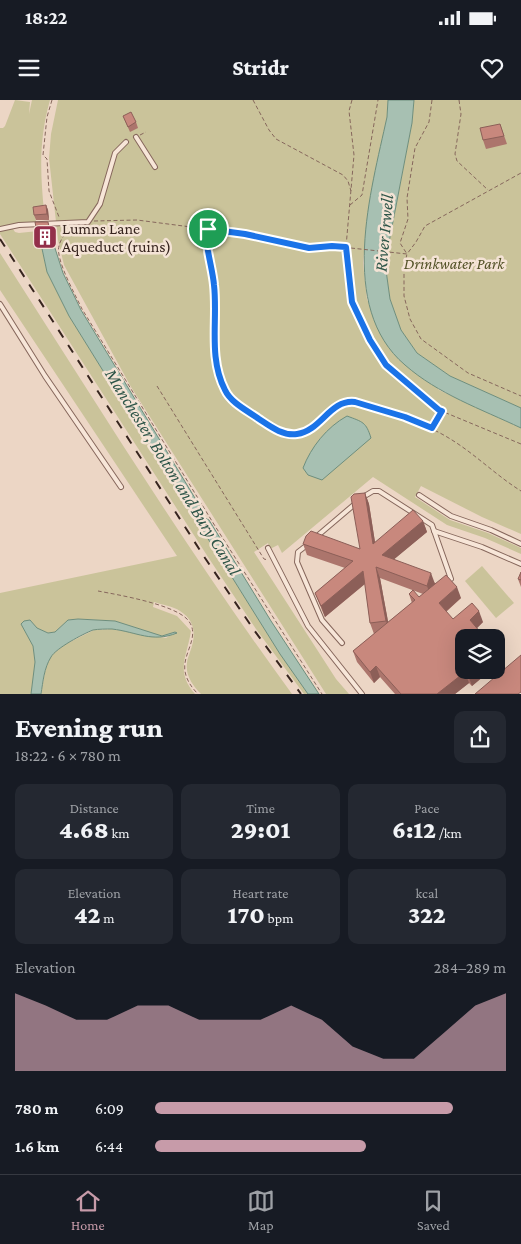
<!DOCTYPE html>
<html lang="en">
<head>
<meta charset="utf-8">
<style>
  :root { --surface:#171b24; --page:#242831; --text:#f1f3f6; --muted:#9ea1a6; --line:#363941; --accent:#c79ba9 }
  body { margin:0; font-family:"Crimson Pro",serif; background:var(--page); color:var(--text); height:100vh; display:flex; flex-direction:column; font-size:19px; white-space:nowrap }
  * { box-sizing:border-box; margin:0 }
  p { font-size:16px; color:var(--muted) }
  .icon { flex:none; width:28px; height:28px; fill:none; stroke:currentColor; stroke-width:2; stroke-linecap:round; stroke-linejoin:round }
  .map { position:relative; height:594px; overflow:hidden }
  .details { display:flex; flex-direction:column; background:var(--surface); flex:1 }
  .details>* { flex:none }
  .fabs { position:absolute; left:455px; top:529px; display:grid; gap:10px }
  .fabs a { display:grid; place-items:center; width:50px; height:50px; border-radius:10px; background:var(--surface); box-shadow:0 5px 20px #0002; font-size:25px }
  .pin { position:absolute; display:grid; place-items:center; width:42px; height:42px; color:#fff; margin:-21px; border:2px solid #fff; border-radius:50%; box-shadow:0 1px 5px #0007 }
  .round { display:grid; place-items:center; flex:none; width:52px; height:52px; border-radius:10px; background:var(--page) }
  .summary { display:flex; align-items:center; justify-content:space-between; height:85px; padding:0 15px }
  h1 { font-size:28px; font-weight:800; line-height:38px }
  .stats { display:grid; grid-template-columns:repeat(3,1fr); gap:8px; height:85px; padding:5px 15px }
  .stats div { display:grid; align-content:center; border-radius:10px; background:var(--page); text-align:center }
  .stats b { font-size:25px; font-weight:800 }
  .stats small { font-size:14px; font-weight:400 }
  .stats p { font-size:14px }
  .chart { height:140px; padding:10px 15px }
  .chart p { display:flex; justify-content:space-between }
  .chart svg { width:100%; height:90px; margin-top:5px; fill:var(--accent); opacity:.7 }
  ul { padding:0 15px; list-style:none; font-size:16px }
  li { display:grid; grid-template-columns:80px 60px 1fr; align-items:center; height:38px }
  li i { height:12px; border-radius:6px; background:var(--accent) }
  .status { display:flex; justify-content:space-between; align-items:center; height:35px; padding:0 25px; background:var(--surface); direction:ltr }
  .status svg { height:14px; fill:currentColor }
  header { display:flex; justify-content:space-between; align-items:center; height:65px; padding:0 15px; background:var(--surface); font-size:22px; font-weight:800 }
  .tab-bar { display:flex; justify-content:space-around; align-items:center; height:70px; border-top:1px solid var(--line); background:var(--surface); font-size:14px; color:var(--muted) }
  .tab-bar a { display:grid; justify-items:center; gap:2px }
  .tab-bar .active { color:var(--accent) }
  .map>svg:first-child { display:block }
  .green { fill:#cac39a }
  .water { fill:#a7c0b2; stroke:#6e8e7d }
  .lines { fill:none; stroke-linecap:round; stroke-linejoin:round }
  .lane-casing { stroke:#86675c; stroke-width:6 }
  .path { stroke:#86675c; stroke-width:1; stroke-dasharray:4 2.5; stroke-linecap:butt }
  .lane { stroke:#f7e6d8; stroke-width:4 }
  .rail { stroke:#37251f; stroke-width:2; stroke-dasharray:9 9; stroke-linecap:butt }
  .wall { fill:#ac756c; fill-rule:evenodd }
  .shaded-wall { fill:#8c5f58 }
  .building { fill:#c8887d; stroke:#8c5f58 }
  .route-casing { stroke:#fff; stroke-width:10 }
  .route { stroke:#1a73e8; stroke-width:6 }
  .labels { text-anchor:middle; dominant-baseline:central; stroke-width:5; stroke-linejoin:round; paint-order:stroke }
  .poi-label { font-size:16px; fill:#37251f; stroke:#f4e3d5; text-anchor:start }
  .park-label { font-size:16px; font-style:italic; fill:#535227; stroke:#f4e3d5 }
  .water-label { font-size:18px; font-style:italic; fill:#2f5649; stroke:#f4e3d5 }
</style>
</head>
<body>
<div class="status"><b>18:22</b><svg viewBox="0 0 49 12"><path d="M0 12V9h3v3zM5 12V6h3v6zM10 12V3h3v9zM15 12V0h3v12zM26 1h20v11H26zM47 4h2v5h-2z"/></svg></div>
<header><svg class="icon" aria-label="menu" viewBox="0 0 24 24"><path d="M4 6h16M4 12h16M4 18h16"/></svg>Stridr<svg class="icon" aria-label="heart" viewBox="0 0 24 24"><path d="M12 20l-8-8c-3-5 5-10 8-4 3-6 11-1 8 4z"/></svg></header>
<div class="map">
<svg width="521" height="594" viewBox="0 0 521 594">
  <rect width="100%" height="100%" fill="#ecd6c5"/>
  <g class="green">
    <path d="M15 0 30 2 29 14 32 0H50C39 39 40 71 44 111L35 112 36 122 17 123 11 126 15 132 19 133 38 131 47 172 69 216 192 414 196 415 200 426 280 554 308 594H304L256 529 208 457 0 134V28H3L5 26Z"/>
    <polygon points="58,0 388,0 387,17 367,120 363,163 367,200 439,290 521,328 521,434 482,417 421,386 415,397 450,420 488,433 521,448 521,454 485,438 447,425 373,377 282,453 278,445 270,449 268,443 254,452 336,579 349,594 326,594 131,287 64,165 58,140 49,58 51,34"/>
    <polygon points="414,0 521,0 521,308 450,276 417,253 401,230 390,199 385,163 412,23"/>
    <path d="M0 153C95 301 188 452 292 594H201C193 586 185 575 187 563 187 559 189 556 190 552 196 536 196 521 180 511 173 506 162 505 154 502L153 507 177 516 191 531C187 557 175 571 195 594H41L46 567 51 555 64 545 94 530 112 529 166 538 175 532 162 536 115 521 78 519 68 520 55 532 48 533 37 528 30 520 21 524 33 546 35 562 31 594H0V493L177 456 0 190Z"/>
    <polygon points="482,466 514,503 496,518 465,481"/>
  </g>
  <g class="water">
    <path d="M388 0H414L412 23 385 163 390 199 401 230 417 253 450 276 521 308V328C481 309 438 294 405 265 337 207 371 91 387 17Z"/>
    <path d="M53 142 63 173 81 210 201 408C201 414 204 418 209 420L271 521 319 594H308L280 554 200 426 196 415 192 414 69 216 47 172 41 144Z"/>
    <path d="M347 316C363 322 366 322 371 338L322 380 308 375 303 368C311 347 327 327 347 316Z"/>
    <path d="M78 519 115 521 162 536 175 532 177 533C152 543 137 532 112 529 107 529 98 529 93 530 83 534 56 548 51 557 44 568 43 582 41 594H31L35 562 33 546 21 524 24 521 30 520 37 528 48 533 55 532 68 520Z"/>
  </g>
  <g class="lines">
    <defs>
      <g id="lane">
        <polyline points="136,37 155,67"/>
        <polyline points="0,129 19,125 88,122 100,104 115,53 126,42"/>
        <polyline points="0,204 45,276 121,387"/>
        <polyline points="419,395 451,416 491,430 521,444"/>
        <polyline points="363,397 373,391 379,391 432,425 451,479"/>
        <polyline points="434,431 482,447 521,464"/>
        <polyline points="316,437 356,403"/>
        <polyline points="307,445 298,452 297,462 322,520 342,543"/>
        <polyline points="268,448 308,526 362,594"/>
      </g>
    </defs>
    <use href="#lane" class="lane-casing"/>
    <g class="path">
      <polyline points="52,0 47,17 43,55 47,59 49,91 59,117"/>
      <polyline points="253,0 269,30 276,39 343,75 348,81 351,91"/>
      <polyline points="352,0 349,11 354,55 346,147 353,202 370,240 386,265 439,310 521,344"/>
      <polyline points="432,0 429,22 415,48 407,98 408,119 400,143 407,154 404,167 404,196 410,219 421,239 468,273 521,296"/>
      <polyline points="459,0 461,14 455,54 457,61 488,90"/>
      <polyline points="140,35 146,32"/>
      <polyline points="350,105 362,95 378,0"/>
      <polyline points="94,121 137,120 245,134 309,149 332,146 407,154 416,142 425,126 521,73"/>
      <path d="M69 129C65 134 60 140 59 146 55 159 76 196 82 209L215 426 322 594"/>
      <path d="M208 129C208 136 208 144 208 151 210 163 213 174 214 185 218 220 208 257 225 290 231 303 248 311 259 319 271 327 282 336 297 334 321 331 330 299 355 302 388 312 422 321 452 340 476 355 497 376 521 391"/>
      <polyline points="157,286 264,459 268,460"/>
      <polyline points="432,328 441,312"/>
      <path d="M98 491C119 495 172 504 187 519 200 533 187 548 185 563 183 575 190 586 198 594"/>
    </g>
    <use href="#lane" class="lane"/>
    <polyline class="rail" points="0,139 205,458 254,530 301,594"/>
  </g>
  <g class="wall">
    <polygon points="123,16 136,22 138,28 130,32"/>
    <polygon points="500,24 507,44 486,49 483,40"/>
    <polygon points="46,105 48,110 49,120 36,120 34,115"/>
    <polygon points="48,122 53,142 41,144 38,138"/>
    <path d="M365 393 369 404 375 442 423 421 427 432 394 459 461 498 446 512 453 519 483 522 477 528 464 570H491L472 586 469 583 455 594H395L380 577 374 583 357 562 353 551 374 534 370 523 365 484 325 517 324 515 315 493 345 468 307 455 303 444 360 449ZM380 478 423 494 419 497 409 494 412 503 388 522Z"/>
    <polygon points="521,472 521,487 518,479"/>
  </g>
  <g class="shaded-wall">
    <polygon points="46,105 48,110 49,120 47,114"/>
    <polygon points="365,393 369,404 377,455 373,444"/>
    <polygon points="423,421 427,432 386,466 382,455"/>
    <polygon points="376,467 380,478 390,532 386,521"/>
    <polygon points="363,471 367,482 325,517 321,506"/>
    <polygon points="431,473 435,484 431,497 427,486"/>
    <polygon points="457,487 461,498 443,514 439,503"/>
    <polygon points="479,511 483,522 474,531 470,520"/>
    <polygon points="500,548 504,559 496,566 496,551"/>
    <polygon points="376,566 380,577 374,583 370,572"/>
    <polygon points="474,570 491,570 472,586 468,575"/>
    <polygon points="465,572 469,583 455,594 437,594"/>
  </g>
  <g class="building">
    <polygon points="131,12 136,22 128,27 123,16"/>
    <polygon points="500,24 504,36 483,40 480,28"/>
    <polygon points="46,105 47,114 34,115 33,107"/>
    <polygon points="35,122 48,122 51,136 38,138"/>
    <polygon points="365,393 373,444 413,410 423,421 382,455 431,473 427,486 376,467 386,521 370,523 363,471 321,506 315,493 353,461 303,444 306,436 311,431 360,449 351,397 354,394"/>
    <polygon points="521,472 521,480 518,479"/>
    <polygon points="446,475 457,487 439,503 453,519 472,503 479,511 470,520 481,533 485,530 492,538 464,538 464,570 474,570 468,575 465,572 437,594 401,594 376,566 370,572 353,551 415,500 409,494 413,490 419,497"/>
    <polygon points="496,543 500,548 496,551"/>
    <polygon points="521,555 521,592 518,594 475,594"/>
  </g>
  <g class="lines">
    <defs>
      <path id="route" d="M208 129 245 134 309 148 332 146 346 147 352 202 370 240 386 265 439 310 442 311 432 328 405 317 355 302C330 299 321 331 297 334 283 336 271 327 259 319 248 311 231 303 225 290 208 257 218 220 214 185 213 174 210 163 208 151 207 144 208 136 208 129Z"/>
    </defs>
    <use href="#route" class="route-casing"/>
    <use href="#route" class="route"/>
  </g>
  <defs>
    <symbol id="building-square" viewBox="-11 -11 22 22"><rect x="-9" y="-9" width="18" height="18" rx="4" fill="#932f4a" stroke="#f4e3d5"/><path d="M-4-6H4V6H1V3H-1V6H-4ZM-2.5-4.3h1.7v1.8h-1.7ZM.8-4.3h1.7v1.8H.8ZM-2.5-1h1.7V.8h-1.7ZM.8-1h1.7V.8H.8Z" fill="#fff"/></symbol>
  </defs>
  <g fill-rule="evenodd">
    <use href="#building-square" x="31" y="123" width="28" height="28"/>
  </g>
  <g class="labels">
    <g class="poi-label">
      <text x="62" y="128">Lumns Lane<tspan x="62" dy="18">Aqueduct (ruins)</tspan></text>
    </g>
    <g class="park-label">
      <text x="454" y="163">Drinkwater Park</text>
    </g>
    <g class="water-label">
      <text transform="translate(384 133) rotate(-85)">River Irwell</text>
      <text transform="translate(173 372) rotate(58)">Manchester, Bolton and Bury Canal</text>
    </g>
  </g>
</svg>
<div class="fabs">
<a><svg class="icon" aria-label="layers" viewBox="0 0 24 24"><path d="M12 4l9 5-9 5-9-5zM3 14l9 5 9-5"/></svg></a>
</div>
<div class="pin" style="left:208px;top:129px;background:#1e9e55"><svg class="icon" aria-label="arrive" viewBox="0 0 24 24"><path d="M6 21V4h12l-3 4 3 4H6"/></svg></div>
</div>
<section class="details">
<div class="summary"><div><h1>Evening run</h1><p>18:22 · 6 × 780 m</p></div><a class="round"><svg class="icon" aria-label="share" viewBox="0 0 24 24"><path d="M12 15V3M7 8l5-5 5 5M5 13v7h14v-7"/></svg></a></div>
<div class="stats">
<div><p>Distance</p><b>4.68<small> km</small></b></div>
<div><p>Time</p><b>29:01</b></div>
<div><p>Pace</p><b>6:12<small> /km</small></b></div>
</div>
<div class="stats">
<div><p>Elevation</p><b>42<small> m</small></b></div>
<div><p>Heart rate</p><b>170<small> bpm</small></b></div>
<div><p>kcal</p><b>322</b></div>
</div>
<div class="chart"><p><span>Elevation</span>284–289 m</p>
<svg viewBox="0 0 160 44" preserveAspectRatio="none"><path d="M0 44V6L10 12L20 19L30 19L40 12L50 12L60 19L70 19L80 19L90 12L100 19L110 32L120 38L130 38L140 25L150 12L160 6V44z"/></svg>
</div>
<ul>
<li><b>780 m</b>6:09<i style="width:85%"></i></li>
<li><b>1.6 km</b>6:44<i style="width:60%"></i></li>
</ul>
</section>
<nav class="tab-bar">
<a class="active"><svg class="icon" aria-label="home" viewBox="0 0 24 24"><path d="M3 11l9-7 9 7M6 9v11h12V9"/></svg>Home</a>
<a><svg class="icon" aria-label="map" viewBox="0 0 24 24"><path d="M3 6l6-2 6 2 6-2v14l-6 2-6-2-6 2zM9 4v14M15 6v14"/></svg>Map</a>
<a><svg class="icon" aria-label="saved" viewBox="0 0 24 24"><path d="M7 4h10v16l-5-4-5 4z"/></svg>Saved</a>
</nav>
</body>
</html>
